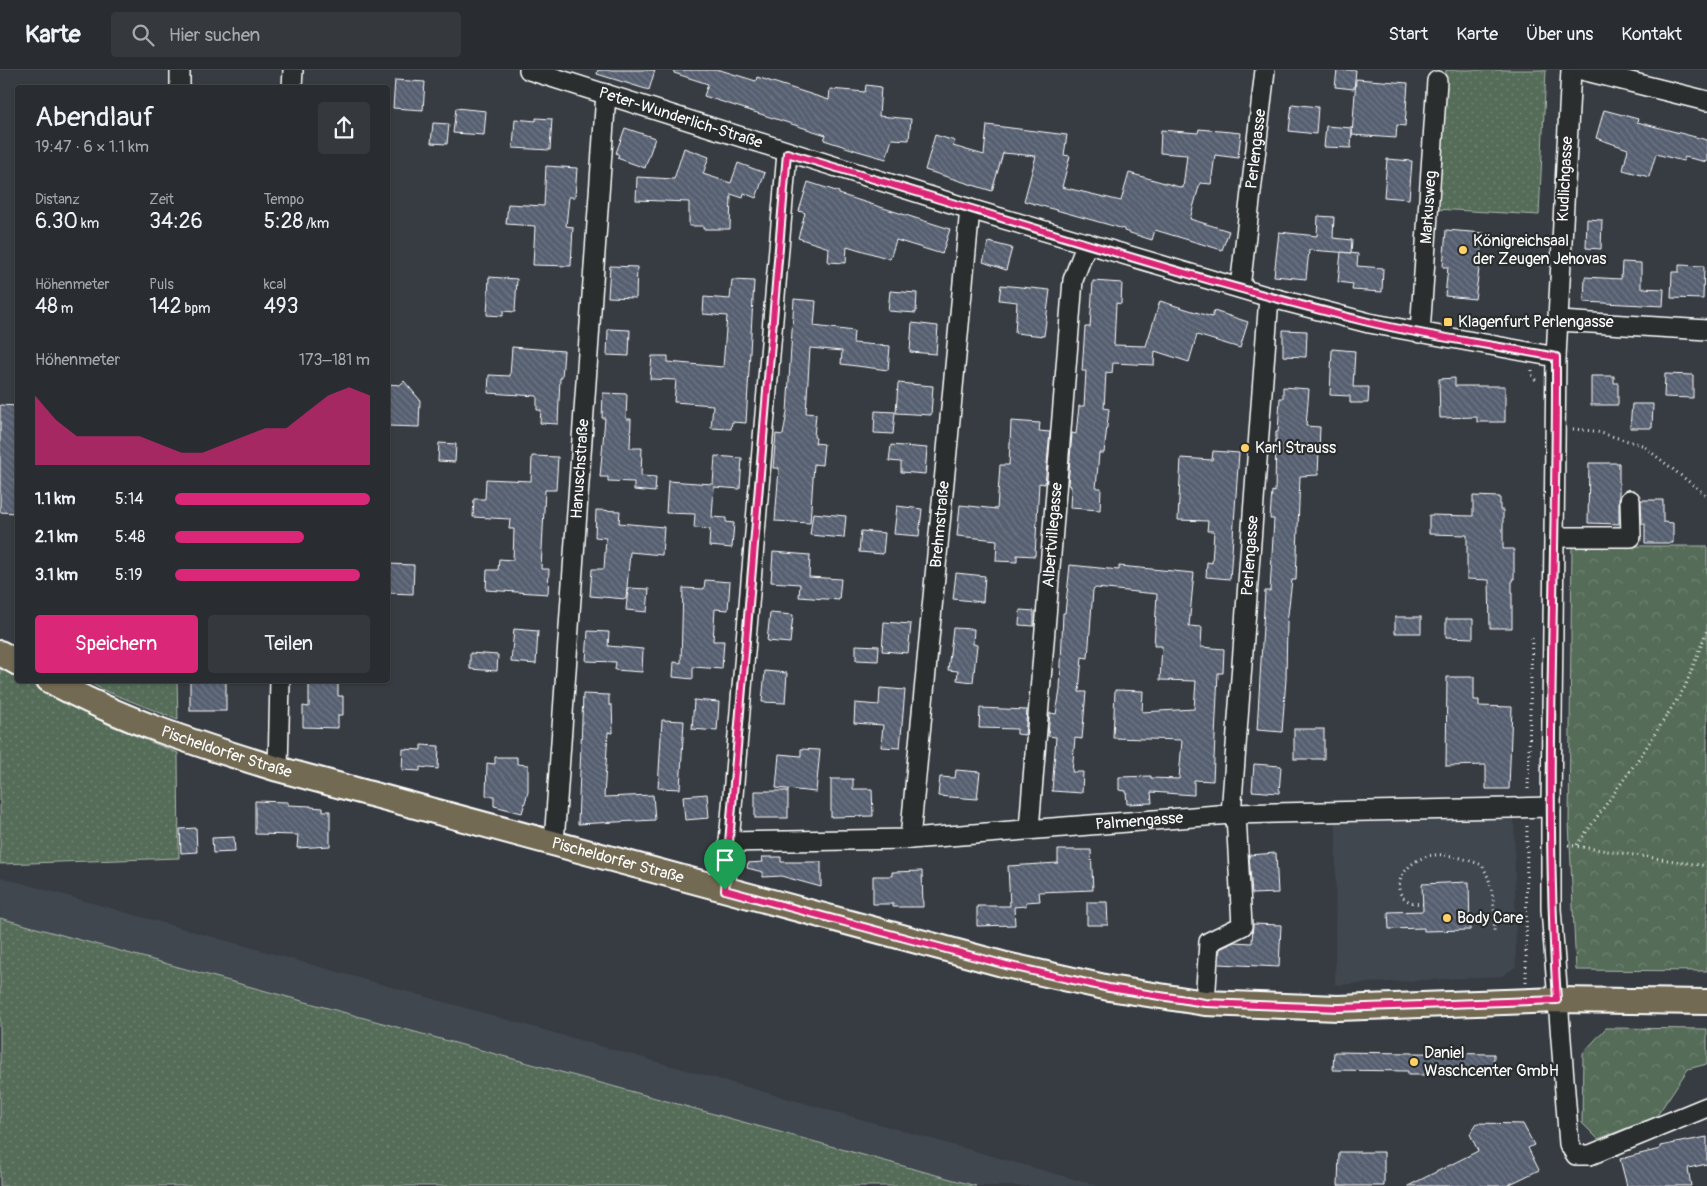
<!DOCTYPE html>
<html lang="de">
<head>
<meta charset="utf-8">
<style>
  :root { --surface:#292d32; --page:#35393e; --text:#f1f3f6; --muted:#a5a8ac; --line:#45494d; --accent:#db2777 }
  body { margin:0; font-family:Pangolin,sans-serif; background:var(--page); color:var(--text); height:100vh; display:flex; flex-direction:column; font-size:19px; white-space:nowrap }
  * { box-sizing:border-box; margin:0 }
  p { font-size:16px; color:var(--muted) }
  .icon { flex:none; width:28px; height:28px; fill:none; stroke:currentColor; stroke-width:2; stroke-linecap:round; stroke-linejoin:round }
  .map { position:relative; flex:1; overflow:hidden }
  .sheet { position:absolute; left:15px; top:15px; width:375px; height:598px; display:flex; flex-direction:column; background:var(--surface); border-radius:5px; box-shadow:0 1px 4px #0004,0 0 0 1px var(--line) }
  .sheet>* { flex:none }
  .pin { position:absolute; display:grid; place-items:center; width:42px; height:42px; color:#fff; margin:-51px -21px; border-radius:50% 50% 50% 0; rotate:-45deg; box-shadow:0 0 5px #0007 }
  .pin .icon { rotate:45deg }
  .round { display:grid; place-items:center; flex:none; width:52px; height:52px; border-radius:5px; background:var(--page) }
  .headline { display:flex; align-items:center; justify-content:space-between; height:85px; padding:0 20px }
  h1 { font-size:28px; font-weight:600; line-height:38px }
  .figures { display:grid; grid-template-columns:repeat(3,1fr); gap:8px; height:85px; padding:5px 20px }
  .figures div { display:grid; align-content:center }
  .figures b { font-size:21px; font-weight:600 }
  .figures small { font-size:14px; font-weight:400 }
  .figures p { font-size:14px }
  .chart { height:140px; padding:10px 20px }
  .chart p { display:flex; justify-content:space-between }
  .chart svg { width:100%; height:90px; margin-top:5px; fill:var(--accent); opacity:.7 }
  .cta { display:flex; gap:10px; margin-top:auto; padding:10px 20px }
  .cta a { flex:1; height:58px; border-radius:5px; background:var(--accent); color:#fff; font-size:20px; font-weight:600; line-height:58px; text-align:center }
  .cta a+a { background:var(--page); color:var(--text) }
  ul { padding:0 20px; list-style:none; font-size:16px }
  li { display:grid; grid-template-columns:80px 60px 1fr; align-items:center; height:38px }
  li i { height:12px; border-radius:6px; background:var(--accent) }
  header { display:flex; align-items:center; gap:30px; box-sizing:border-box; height:70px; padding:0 25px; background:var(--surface); border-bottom:1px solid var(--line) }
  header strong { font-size:24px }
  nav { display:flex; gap:28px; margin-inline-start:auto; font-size:18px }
  .search { width:350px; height:45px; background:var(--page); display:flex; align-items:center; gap:12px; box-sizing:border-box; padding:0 18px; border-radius:5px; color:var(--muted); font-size:19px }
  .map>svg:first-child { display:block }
  .built { fill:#404650 }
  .grass { fill:url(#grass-dots); stroke:#aab6ac }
  .forest { fill:url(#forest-crowns); stroke:#aab6ac }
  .building { fill:url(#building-back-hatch); stroke:#fff }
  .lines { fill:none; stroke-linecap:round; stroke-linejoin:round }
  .minor-casing { stroke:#fff; stroke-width:22 }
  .major-casing { stroke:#fff; stroke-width:28 }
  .path { stroke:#fff; stroke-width:3; stroke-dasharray:1 4; stroke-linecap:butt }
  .minor { stroke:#2a2d2e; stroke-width:19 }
  .major { stroke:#736b52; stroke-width:24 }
  .route-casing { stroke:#fff; stroke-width:10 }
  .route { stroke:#db2777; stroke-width:6 }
  .poi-dot { fill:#ffd166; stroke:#2a2d2e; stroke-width:2 }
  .labels { text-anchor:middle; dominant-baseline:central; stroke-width:4.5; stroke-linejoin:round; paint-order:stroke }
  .street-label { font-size:16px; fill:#fff; stroke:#2a2d2e }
  .poi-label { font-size:16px; fill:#fff; stroke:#2a2d2e; text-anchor:start }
</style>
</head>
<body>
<header>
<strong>Karte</strong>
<div class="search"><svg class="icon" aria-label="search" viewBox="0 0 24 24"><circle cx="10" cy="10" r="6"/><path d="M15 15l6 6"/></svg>Hier suchen</div>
<nav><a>Start</a><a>Karte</a><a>Über uns</a><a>Kontakt</a></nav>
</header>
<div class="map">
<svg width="1707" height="1116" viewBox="0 0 1707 1116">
  <defs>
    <pattern id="grass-dots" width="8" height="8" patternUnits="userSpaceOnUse" patternTransform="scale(1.25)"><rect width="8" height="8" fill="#556c58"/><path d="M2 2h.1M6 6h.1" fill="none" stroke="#6e8271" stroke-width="1.8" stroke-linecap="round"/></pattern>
    <pattern id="forest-crowns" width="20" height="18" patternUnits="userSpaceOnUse" patternTransform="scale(1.25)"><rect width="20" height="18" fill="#556c58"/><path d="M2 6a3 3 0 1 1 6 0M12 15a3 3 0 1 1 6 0" fill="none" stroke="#6e8271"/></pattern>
    <pattern id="building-back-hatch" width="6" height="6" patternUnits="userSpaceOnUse" patternTransform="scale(1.25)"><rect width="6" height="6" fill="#565f70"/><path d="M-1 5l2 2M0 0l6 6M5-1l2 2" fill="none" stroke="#6f7785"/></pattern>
  </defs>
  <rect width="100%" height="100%" fill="#373c42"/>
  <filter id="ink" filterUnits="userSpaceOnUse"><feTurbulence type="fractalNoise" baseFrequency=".02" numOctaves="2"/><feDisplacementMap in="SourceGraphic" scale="10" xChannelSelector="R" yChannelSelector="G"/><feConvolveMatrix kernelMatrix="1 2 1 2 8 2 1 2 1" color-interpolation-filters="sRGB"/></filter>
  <g filter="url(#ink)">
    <g class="built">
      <polygon points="1514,738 1516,897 1502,906 1335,915 1336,742"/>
      <polygon points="0,807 409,922 1099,1116 0,1116"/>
    </g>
    <g class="grass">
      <polygon points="1446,0 1546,0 1539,145 1436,139"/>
      <polygon points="0,596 17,606 18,610 24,610 109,655 178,683 179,788 0,794"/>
      <polygon points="85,610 177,610 178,650 103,620"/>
      <polygon points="0,848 976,1116 0,1116"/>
    </g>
    <g class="forest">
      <polygon points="1572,476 1707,476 1707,901 1576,900 1569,752"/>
      <polygon points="1606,958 1707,959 1707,994 1688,999 1656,1047 1598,1069 1582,1053 1583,983"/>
    </g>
    <g class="building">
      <polygon points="598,0 655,0 649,20 597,4"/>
      <polygon points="674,0 720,0 756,11 757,7 829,30 830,19 865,22 866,15 881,17 879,46 911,49 909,70 892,69 886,89 858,81 824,70 826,65 704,26 708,14 674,3"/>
      <polygon points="1337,0 1356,0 1354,19 1335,17"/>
      <polygon points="1356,9 1408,13 1405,56 1397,55 1396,68 1352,65"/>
      <polygon points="395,10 425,12 423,40 393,38"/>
      <polygon points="1292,34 1318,37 1316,64 1289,61"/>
      <polygon points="456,38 486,41 484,65 453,63"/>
      <polygon points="1604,40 1638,49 1637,52 1707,70 1707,92 1685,87 1683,91 1656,84 1649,107 1623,100 1628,79 1596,68"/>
      <polygon points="536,48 552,49 550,80 513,78 515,49 536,51"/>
      <polygon points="433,53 449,54 447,74 431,73"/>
      <polygon points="987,55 1067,65 1064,85 1070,86 1062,117 1121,131 1129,103 1183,118 1187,85 1160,83 1161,60 1198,63 1199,59 1241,63 1238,88 1215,85 1211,114 1200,113 1190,149 1229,161 1222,180 1155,160 1152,170 1124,161 1124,159 1024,131 1036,86 1003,83 992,121 925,100 935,65 955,71 953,76 984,85"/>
      <polygon points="1326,56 1352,58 1351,78 1324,77"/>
      <polygon points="625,58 655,68 645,98 617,88 619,85 616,83"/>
      <polygon points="684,78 709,87 703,104 731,113 738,93 765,103 756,128 744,123 743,128 731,124 730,159 703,159 703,156 689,156 689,132 636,130 637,107 674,109"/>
      <polygon points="1387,89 1412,91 1409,129 1384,127"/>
      <polygon points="546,96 577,98 575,127 569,127 566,156 573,157 571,196 533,195 535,156 506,154 508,134 544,136"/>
      <polygon points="808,112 839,122 839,124 950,159 942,184 896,170 890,189 847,176 846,193 828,192 829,178 798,168 805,143 799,141"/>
      <polygon points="1318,146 1334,147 1333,168 1352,170 1351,183 1309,180 1306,209 1274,206 1279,162 1317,166"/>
      <polygon points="1587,149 1602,150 1601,179 1586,178"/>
      <polygon points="1446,160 1484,163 1475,229 1445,226 1448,197 1443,197"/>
      <polygon points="989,172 1012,178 1006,200 983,192"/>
      <polygon points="1341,182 1358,184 1357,196 1383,198 1382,222 1352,220 1353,214 1338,212"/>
      <polygon points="1622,192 1641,193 1641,218 1664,219 1663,236 1584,232 1585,207 1621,209"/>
      <polygon points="1679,195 1704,196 1703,229 1671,228 1672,202 1679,202"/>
      <polygon points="610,196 637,197 636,228 608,227"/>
      <polygon points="489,207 517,209 515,242 503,241 503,246 487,245"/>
      <polygon points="732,210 754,211 746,353 732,352 731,359 711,358 713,335 674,332 676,310 650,309 652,286 668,286 668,292 723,297 727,246 703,244 704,227 730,229"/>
      <polygon points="1093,211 1122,213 1121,234 1116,233 1114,275 1146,276 1160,231 1212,247 1214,241 1248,252 1240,278 1197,265 1189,292 1155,281 1154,295 1113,293 1112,303 1106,302 1104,338 1109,339 1104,383 1099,383 1096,418 1101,418 1100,440 1070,438 1071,416 1068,415 1072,363 1076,364 1079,336 1084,336 1086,301 1082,301 1085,257 1090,257"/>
      <polygon points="1001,215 1050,220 1044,266 1015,263 1017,232 999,230"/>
      <polygon points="890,221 917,223 916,243 888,241"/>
      <polygon points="794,229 816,231 814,256 854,261 853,273 890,276 888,300 841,294 842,281 810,278 806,343 816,344 814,367 816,368 815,373 824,374 822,395 814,394 810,453 775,451 779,398 773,398 776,364 783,365 787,342"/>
      <polygon points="912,253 938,256 936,284 910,282"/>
      <polygon points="608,259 630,260 629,286 607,285"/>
      <polygon points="1283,260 1307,261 1306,287 1283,286"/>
      <polygon points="512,277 564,281 562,308 560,308 558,354 540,353 541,340 537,340 537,326 488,323 489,305 510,306"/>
      <polygon points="1332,279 1355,281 1353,317 1369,317 1368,333 1350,333 1350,326 1330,325"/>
      <polygon points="1665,304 1693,305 1693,328 1664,327"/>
      <polygon points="1591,306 1614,306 1614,313 1618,313 1618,335 1591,335"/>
      <polygon points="1455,308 1455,316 1505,316 1505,352 1477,352 1477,347 1440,348 1439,309"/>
      <polygon points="404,311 420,330 419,357 388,356 388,314 400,315"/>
      <polygon points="898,313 933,316 931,345 896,343"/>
      <polygon points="1283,317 1309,319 1306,356 1320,357 1318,405 1300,406 1296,510 1292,510 1287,553 1286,609 1282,662 1257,660 1265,521 1270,521 1274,449 1270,449 1272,421 1275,422 1276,362 1278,362 1280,328 1283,328"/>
      <polygon points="603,323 627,324 626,349 631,349 630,378 642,378 641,406 656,407 655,422 634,420 634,412 608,411 608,407 600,407 605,348 602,348"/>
      <polygon points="1632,334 1653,334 1652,358 1630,358"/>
      <polygon points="0,335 18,336 15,416 17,416 17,443 0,442"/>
      <polygon points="875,341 895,342 893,364 874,363"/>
      <polygon points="1011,351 1040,353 1039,361 1050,362 1045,414 1039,413 1035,486 1017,485 1017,492 996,491 997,470 957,466 960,435 997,439 1000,395 1009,395"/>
      <polygon points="439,373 456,374 455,392 438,391"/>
      <polygon points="891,375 927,378 925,404 901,402 901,392 889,391"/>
      <polygon points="1213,381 1239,383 1230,509 1206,507 1207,492 1212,493 1214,461 1207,461 1208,451 1178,450 1181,388 1212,390"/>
      <polygon points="532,386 558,387 556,420 545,420 541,499 549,499 548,524 486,520 487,500 498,500 499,489 513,490 514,459 509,459 510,449 473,447 474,429 485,429 486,409 531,411"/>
      <polygon points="715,386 742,388 740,419 714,417 712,447 726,448 726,452 734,453 732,478 709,476 710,459 694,458 695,444 666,443 668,411 713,414"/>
      <polygon points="1589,393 1619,393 1619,454 1588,453"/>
      <polygon points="1473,426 1500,427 1500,440 1503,440 1503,479 1514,479 1514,509 1512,509 1512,558 1490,558 1489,510 1467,509 1467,465 1429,464 1429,445 1473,446"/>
      <polygon points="1641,430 1663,430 1663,452 1673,453 1673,473 1645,473 1645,454 1642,454"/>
      <polygon points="897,436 922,439 919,466 894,464"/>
      <polygon points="596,440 620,441 619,453 664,457 662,485 630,482 626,529 590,526 592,499 604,499 606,468 595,467"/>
      <polygon points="813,443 846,446 844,468 810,465"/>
      <polygon points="861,461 885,463 883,484 859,482"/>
      <polygon points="773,482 810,485 809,507 841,509 839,530 799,527 800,514 771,512"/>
      <polygon points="388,494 414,495 413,524 388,523"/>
      <polygon points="1070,495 1119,500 1119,496 1194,503 1189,556 1202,557 1201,577 1224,579 1223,603 1218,603 1213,711 1194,710 1194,725 1151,722 1152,733 1127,734 1126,721 1119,720 1119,707 1151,706 1151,708 1179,709 1182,670 1113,668 1115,620 1143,621 1142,642 1194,639 1196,611 1160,610 1162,576 1154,576 1157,524 1096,518 1093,520 1088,588 1082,587 1079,622 1086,622 1082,669 1075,668 1072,702 1083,702 1082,723 1052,721 1056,667 1048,666 1050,643 1056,644 1060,620 1063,543 1065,543"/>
      <polygon points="956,503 985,506 983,532 953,529"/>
      <polygon points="705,510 730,512 728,540 715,539 713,571 724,571 722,599 693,597 693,609 673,607 674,592 681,593 683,518 704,519"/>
      <polygon points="628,518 649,519 647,542 626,540"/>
      <polygon points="1020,540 1034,541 1034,556 1019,555"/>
      <polygon points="770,543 793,545 790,573 767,571"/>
      <rect x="1395" y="547" width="26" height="16"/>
      <polygon points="1446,549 1473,549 1473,568 1446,567"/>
      <polygon points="884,552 911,554 908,583 882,581"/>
      <polygon points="953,558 974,559 973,574 977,575 973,612 957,610 958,601 948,600"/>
      <polygon points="514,559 538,561 536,594 511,592"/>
      <polygon points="588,561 609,562 608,576 643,579 642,602 615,600 616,592 586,591"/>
      <polygon points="856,575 879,576 878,591 856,590"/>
      <polygon points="470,583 498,585 497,601 470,599"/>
      <polygon points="765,601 787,603 785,633 762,632"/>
      <polygon points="1447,607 1474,607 1474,630 1479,630 1479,636 1512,637 1509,719 1486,719 1486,695 1446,696"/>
      <rect x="190" y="610" width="36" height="31"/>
      <polygon points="309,613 338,613 338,626 343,626 343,645 338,645 338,658 303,657 303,636 309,637"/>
      <polygon points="880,618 905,620 900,678 881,677 883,655 854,653 855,633 879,635"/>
      <polygon points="583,624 609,625 609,635 612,635 613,663 608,662 604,727 653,725 655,750 578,754"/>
      <polygon points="694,630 719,632 717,661 692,659"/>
      <polygon points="980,638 1027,640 1025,665 1017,664 1017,659 979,658"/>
      <polygon points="662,650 684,651 680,719 658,718"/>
      <rect x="1294" y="659" width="30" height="30"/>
      <polygon points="421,675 439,676 438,699 420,697 420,701 402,700 403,679 421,680"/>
      <polygon points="801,679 820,680 816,722 776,718 779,684 801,686"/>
      <polygon points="495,687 517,687 517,694 528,695 528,722 522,743 494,736 494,726 486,726 487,693 495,694"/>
      <polygon points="1254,694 1281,696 1279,723 1252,721"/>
      <polygon points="956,700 980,702 977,729 938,726 940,707 955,708"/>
      <polygon points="831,709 853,709 853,719 872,719 873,746 831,747"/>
      <rect x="755" y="721" width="33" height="27"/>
      <polygon points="707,724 709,748 685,750 683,726"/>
      <polygon points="255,731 288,732 288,735 311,736 311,737 323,738 323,741 330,741 330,776 297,778 298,765 255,764"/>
      <polygon points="196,758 197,782 181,783 180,759"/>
      <polygon points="234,767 235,782 213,783 212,768"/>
      <polygon points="1058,780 1091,780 1093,820 1039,822 1040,831 1026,832 1026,836 1014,837 1015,855 977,856 977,836 1010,836 1008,796 1058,793"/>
      <polygon points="1276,783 1278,823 1252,824 1249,785"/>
      <polygon points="762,787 781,787 781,792 821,792 821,817 781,806 763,807 763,802 747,798 748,793 763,792"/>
      <polygon points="922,801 923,837 893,837 893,834 873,834 873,806 892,806 892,802"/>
      <polygon points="1469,812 1470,860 1424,861 1424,858 1389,859 1388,842 1423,841 1422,814"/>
      <polygon points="1087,832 1107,832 1108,855 1087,855"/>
      <polygon points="1253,854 1281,855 1279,897 1219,894 1220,879 1234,872 1252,873"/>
      <polygon points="1334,982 1494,984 1494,1003 1425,1002 1425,1005 1408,1005 1408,1001 1333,1000"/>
      <polygon points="1477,1053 1523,1054 1534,1075 1528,1078 1539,1100 1506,1116 1408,1116 1478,1081 1470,1064"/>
      <polygon points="1707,1067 1707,1094 1688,1098 1691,1116 1627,1116 1620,1089 1660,1079 1660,1076"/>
      <polygon points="1339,1082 1384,1082 1384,1116 1338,1116"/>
    </g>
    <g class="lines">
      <defs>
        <g id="minor">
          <polyline points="180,0 180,18"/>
          <path id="s1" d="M529 0 970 139 1269 227 1369 253 1556 287"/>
          <polyline points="1571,0 1556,287 1551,737 1551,839 1569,1074 1576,1085 1590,1085 1707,1037"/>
          <polyline points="1582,0 1707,31"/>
          <polyline points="292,18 293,0"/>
          <path id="s2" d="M1240 218 1265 0"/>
          <polyline points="1559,251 1707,260"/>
          <path id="s3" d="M1420 263 1437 11"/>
          <polyline points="1554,467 1631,467 1630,430"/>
          <polyline points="278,699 280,610"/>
          <path id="s4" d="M1231 744 1269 227"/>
          <path id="s5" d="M1029 759 1073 210 1087 173"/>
          <path id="s6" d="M910 769 970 139"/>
          <path id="s7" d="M729 772 910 769 1231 744 1551 737"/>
          <path id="s8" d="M554 773 606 24"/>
          <polyline points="725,820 787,83"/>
          <polyline points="1205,933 1209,872 1242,856 1236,744"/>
        </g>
        <g id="major">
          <polyline points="0,583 18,593"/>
          <path id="s9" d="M49 610C121 650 199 675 278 699L1006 895 1109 918 1205 933 1338 938 1557 930 1707 932"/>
        </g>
      </defs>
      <use href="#minor" class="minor-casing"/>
      <use href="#major" class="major-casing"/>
      <g class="path">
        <polyline points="1532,300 1532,305 1537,312"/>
        <polyline points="1573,359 1594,361 1642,375 1707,426"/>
        <polyline points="1528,719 1532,568"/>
        <polyline points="1568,775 1707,796"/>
        <polyline points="1577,775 1642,684 1685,617 1707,560"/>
        <path d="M1423 834C1382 832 1400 793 1428 786 1445 782 1466 789 1482 795 1494 815 1495 838 1494 862"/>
        <polyline points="1526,912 1527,755"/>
      </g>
      <use href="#minor" class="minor"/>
      <use href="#major" class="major"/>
    </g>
  </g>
  <g class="lines" filter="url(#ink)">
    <defs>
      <path id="route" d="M787 83C980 140 1172 204 1368 252 1430 267 1494 275 1556 287 1557 501 1543 716 1557 930L1338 938 1205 933 1109 918 1006 895 725 820Z"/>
    </defs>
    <use href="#route" class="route-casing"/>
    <use href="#route" class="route"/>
  </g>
  <g class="poi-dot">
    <circle cx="1463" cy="180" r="5"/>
    <rect x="1443" y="247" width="10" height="10" rx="2.5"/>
    <circle cx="1245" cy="378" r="5"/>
    <circle cx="1447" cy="848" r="5"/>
    <circle cx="1414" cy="992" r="5"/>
  </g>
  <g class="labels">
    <g class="street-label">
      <text stroke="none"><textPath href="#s1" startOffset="159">Peter-Wunderlich-Straße</textPath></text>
      <text stroke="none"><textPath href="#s2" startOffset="140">Perlengasse</textPath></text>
      <text transform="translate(1565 109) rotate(-87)">Kudlichgasse</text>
      <text stroke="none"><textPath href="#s3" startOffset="126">Markusweg</textPath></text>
      <text stroke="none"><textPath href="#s8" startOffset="375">Hanuschstraße</textPath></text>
      <text stroke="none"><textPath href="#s6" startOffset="316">Brehmstraße</textPath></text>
      <text stroke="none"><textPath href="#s5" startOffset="295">Albertvillegasse</textPath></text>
      <text stroke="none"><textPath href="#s4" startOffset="259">Perlengasse</textPath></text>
      <text stroke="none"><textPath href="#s9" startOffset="192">Pischeldorfer Straße</textPath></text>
      <text stroke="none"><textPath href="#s7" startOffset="411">Palmengasse</textPath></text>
      <text stroke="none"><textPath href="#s9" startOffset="598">Pischeldorfer Straße</textPath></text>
    </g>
    <g class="poi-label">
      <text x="1473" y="171">Königreichsaal<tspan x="1473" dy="18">der Zeugen Jehovas</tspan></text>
      <text x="1458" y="252">Klagenfurt Perlengasse</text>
      <text x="1255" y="378">Karl Strauss</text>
      <text x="1457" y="848">Body Care</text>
      <text x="1424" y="983">Daniel<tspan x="1424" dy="18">Waschcenter GmbH</tspan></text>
    </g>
  </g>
</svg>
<div class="pin" style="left:725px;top:820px;background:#1e9e55"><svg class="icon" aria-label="arrive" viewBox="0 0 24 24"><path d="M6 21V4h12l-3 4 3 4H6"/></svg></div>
<section class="sheet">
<div class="headline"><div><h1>Abendlauf</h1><p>19:47 · 6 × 1.1 km</p></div><a class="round"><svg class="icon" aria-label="share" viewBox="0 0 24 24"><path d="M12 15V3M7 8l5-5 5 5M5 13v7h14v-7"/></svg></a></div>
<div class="figures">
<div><p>Distanz</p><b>6.30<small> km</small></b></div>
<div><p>Zeit</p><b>34:26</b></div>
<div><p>Tempo</p><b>5:28<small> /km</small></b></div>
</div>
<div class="figures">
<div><p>Höhenmeter</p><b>48<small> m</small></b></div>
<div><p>Puls</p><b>142<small> bpm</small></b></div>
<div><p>kcal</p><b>493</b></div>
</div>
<div class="chart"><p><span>Höhenmeter</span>173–181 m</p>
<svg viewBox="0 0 160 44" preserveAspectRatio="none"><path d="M0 44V10L10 22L20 30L30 30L40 30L50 30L60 34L70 38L80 38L90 34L100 30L110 26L120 26L130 18L140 10L150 6L160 10V44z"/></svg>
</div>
<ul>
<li><b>1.1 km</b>5:14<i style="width:100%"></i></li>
<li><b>2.1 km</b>5:48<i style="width:66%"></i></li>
<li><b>3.1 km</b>5:19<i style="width:95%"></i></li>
</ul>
<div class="cta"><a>Speichern</a><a>Teilen</a></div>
</section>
</div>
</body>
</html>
